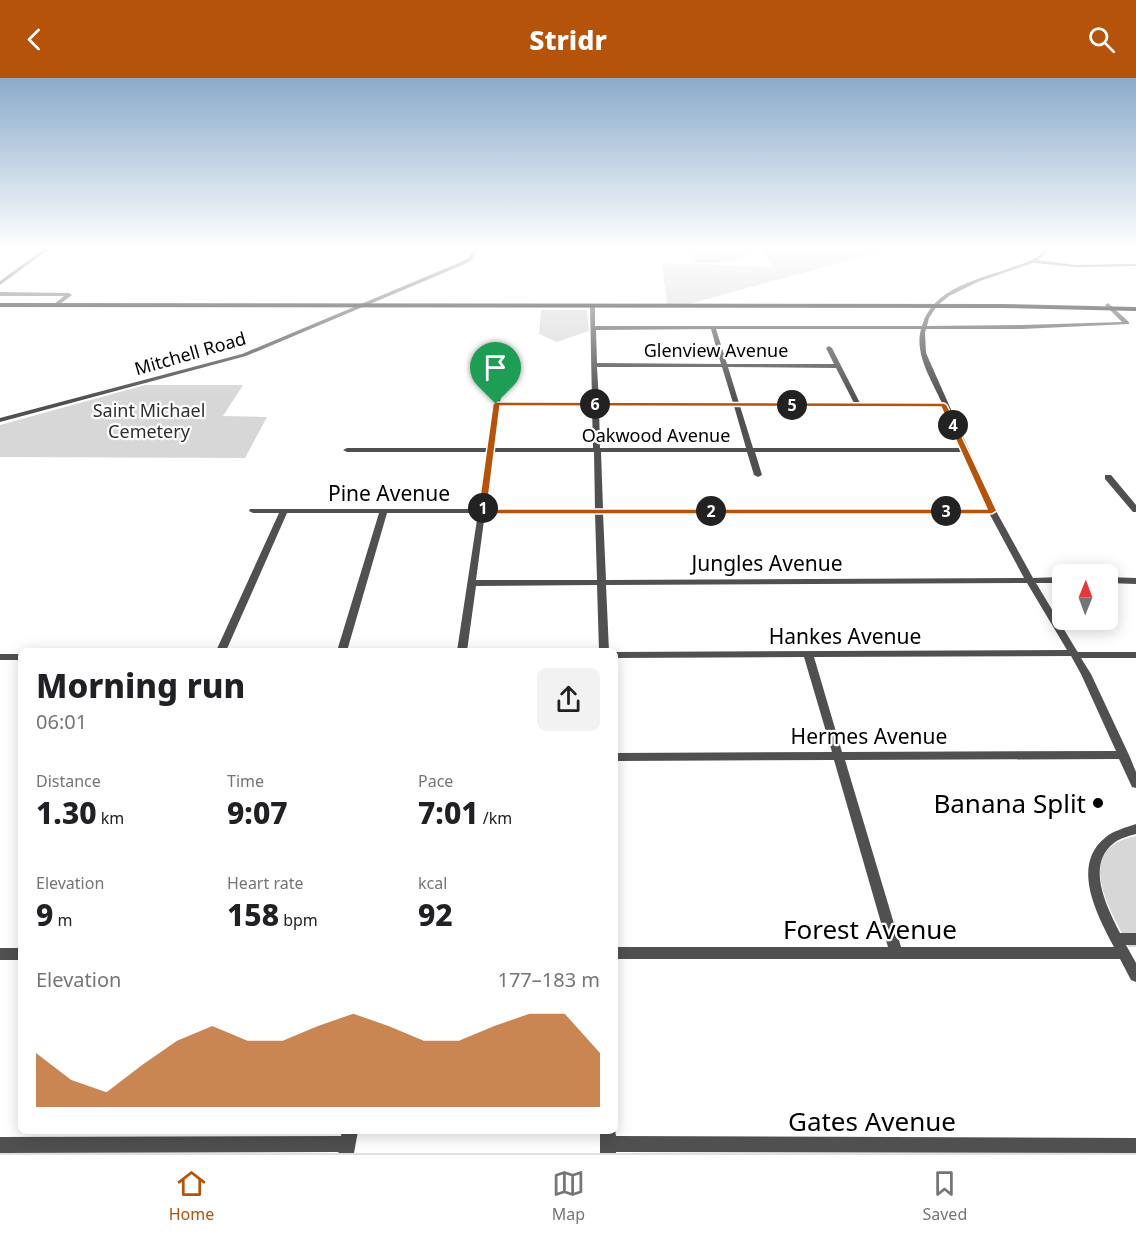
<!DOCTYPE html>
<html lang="en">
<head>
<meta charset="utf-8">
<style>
  :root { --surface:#fff; --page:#f2f2f2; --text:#202124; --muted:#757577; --line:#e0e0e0; --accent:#b45309 }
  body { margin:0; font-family:"Noto Sans",sans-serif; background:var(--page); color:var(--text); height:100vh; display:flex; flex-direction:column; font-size:22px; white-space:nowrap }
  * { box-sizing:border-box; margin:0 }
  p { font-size:20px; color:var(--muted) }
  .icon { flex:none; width:33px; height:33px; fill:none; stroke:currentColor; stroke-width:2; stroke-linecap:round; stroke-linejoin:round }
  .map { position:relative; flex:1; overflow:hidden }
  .drawer { position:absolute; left:18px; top:570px; width:600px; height:486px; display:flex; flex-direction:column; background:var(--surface); border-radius:9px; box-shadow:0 3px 15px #0003 }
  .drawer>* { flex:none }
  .needle { width:39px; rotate:1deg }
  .tools { position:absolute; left:1052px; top:486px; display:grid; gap:12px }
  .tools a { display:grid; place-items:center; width:66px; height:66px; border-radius:9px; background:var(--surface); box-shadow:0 3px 15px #0003; font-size:30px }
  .pin { position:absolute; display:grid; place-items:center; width:51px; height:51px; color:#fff; margin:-62px -26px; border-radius:50% 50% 50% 0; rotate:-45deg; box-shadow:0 0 6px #0007 }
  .pin .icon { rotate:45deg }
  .km { position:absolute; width:30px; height:30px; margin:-15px; border-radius:50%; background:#222; color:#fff; font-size:16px; line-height:30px; text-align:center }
  .round { display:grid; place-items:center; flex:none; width:63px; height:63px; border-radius:9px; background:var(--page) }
  .headline { display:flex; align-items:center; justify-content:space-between; height:102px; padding:0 18px }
  h1 { font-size:33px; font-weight:800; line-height:45px }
  .metrics { display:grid; grid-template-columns:repeat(3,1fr); gap:9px; height:102px; padding:6px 18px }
  .metrics div { display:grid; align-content:center }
  .metrics b { font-size:30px; font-weight:800 }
  .metrics small { font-size:16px; font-weight:400 }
  .metrics p { font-size:16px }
  .chart { height:168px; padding:12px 18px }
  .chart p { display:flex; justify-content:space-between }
  .chart svg { width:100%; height:108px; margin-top:6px; fill:var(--accent); opacity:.7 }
  header { display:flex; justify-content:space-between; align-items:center; height:78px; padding:0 18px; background:var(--accent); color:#fff; font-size:27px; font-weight:800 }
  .menu { display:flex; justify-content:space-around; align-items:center; height:84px; border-top:2px solid var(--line); background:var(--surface); font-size:16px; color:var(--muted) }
  .menu a { display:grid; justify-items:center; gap:3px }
  .menu .selected { color:var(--accent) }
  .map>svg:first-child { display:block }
  .green { fill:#d7d7d7 }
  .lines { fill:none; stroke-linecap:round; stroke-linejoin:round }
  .minor { fill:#505050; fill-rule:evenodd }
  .major { fill:#000; fill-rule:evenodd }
  .route { fill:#b45309; stroke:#fff; stroke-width:1.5; fill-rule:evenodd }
  .poi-dot { fill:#000; stroke:#fff; stroke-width:2 }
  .labels { text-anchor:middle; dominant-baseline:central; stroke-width:4.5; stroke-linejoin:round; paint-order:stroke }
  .far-street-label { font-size:18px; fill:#000; stroke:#fff }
  .far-park-label { font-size:18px; fill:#2e2e2e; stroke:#fff }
  .street-label { font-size:21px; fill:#000; stroke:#fff }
  .near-poi-label { font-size:26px; fill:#000; stroke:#fff; text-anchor:end }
  .near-street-label { font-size:26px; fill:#000; stroke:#fff }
</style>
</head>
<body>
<header><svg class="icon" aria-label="back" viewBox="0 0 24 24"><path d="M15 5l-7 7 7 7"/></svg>Stridr<svg class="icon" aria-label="search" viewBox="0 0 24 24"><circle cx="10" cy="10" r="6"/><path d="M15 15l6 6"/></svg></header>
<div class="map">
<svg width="1136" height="1075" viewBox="0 0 1136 1075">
  <rect width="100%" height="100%" fill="#fff"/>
  <g class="green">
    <path d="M689 171H754C741 187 712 185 693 185Z"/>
    <polygon points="762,171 878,171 887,172 689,226 667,226 662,185 772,189"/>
    <polygon points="541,232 587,232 589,253 557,264 539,256"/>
    <polygon points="145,307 243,307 223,338 267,339 245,380 0,379 0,347"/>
    <path d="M1136 758V869H1129C1112 834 1070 771 1136 758Z"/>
  </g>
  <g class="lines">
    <g class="minor">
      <polygon points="44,171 49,171 0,207 0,203"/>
      <polygon points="474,171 478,171 472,182 465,186 246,278 0,344 0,340 242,276 461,184 468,180"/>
      <path d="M1046 171H1050L1038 182 1076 187 1136 186V188L1076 189 1033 185 980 203 949 218 937 228 929 240 927 248 1022 247 1122 244 1105 227 1108 225 1129 244V246L1022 251H926L925 255 926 275 996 433 1033 500 1062 499V505H1036L1077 573 1078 574H1136V580H1081L1091 596 1129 677 1136 694V710L1132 709 1119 681 845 682 901 869H1114C1097 837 1070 787 1106 759 1113 753 1127 749 1136 746V756C1129 758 1120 760 1114 765 1085 787 1107 829 1120 855H1136V867H1126L1136 885V904L1131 902 1120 881H615V869H888L834 682 615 683V675L832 674 804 579 615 580V574L1067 572 1027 505 606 507 609 573H599L597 507 476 508 467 573H457L478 435H387L347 573H337L379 435H287L226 573H216L279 435H253L249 433 250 431H478L486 374H347L343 372 347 370H487L499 289 502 287 505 289 500 324H592L590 227 595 228V248H922C933 209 980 201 1013 189 1025 185 1037 181 1046 171ZM711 251 721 286 597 285 596 252ZM716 251H921C914 276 932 303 942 325H860L832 270 829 268 826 270 834 286H727ZM597 289H722L733 325 599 324ZM728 289 836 290 854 325H739ZM500 328H592L593 370H494ZM599 328H734L746 370H600ZM740 328 943 329 961 370H753ZM494 374H594L595 431H486ZM601 374H747L754 397 758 399 762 397 755 374H963L987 431H603ZM485 435H595L597 502H476ZM603 435H989L1024 500 606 502ZM1071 578 1081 596 1116 673 842 674 814 579Z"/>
      <polygon points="0,214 69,215 72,217 56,229 53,227 54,226 64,218 0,218"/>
      <polygon points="1105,397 1111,397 1136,427 1136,434 1133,434 1105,401"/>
      <polygon points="1107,499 1136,500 1136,506 1107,505"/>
      <rect x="0" y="576" width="21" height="6"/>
      <rect x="0" y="870" width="21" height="12"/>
      <polygon points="615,1052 616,1058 1136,1060 1136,1075 616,1074 616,1075 600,1075 600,1053 615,1053"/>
      <polygon points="342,1053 358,1053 354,1075 338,1075 339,1074 0,1075 0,1059 341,1058"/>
    </g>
    <polygon class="major" points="0,225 1002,226 1136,229 1136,233 1002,230 0,229"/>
  </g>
  <linearGradient id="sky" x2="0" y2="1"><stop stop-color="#8aabca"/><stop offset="0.53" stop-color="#fff"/><stop offset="1" stop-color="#fff" stop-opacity="0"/></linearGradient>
  <rect width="1136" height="321" fill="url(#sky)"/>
  <path class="route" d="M496 324 944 325 947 327 997 433 992 436H482L478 433 493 326ZM500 328 941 329 987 431H487Z"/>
  <circle class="poi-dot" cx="1098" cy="725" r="6"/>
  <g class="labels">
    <g class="far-street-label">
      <text x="716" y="272">Glenview Avenue</text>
      <text transform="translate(190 275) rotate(-16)">Mitchell Road</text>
      <text x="656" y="357">Oakwood Avenue</text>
    </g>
    <g class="far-park-label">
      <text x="149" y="332">Saint Michael<tspan x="149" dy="21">Cemetery</tspan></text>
    </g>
    <g class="street-label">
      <text x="389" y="415">Pine Avenue</text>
      <text x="767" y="485">Jungles Avenue</text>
      <text x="845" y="558">Hankes Avenue</text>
      <text x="869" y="658">Hermes Avenue</text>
    </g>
    <g class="near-poi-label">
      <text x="1086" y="725">Banana Split</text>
    </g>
    <g class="near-street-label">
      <text x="870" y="851">Forest Avenue</text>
      <text x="872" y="1043">Gates Avenue</text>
    </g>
  </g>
</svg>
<div class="tools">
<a><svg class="needle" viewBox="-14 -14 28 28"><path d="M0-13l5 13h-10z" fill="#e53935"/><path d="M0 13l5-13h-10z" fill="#757577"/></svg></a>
</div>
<div class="pin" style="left:496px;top:326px;background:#1e9e55"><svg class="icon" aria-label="arrive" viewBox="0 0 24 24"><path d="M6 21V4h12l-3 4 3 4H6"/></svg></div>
<b class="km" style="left:483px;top:430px">1</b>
<b class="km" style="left:711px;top:433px">2</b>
<b class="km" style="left:946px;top:433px">3</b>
<b class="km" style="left:953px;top:347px">4</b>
<b class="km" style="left:792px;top:327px">5</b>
<b class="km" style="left:595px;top:326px">6</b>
<section class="drawer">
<div class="headline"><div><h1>Morning run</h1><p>06:01</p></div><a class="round"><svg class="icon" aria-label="share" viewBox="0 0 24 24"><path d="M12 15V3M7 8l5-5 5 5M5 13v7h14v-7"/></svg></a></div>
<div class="metrics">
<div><p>Distance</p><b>1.30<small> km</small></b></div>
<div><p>Time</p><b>9:07</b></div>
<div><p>Pace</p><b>7:01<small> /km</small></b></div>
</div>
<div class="metrics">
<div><p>Elevation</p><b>9<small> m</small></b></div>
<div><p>Heart rate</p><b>158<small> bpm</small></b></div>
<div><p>kcal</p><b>92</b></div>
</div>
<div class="chart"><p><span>Elevation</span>177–183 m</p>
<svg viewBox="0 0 160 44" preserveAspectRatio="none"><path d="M0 44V22L10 33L20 38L30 27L40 17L50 11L60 17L70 17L80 11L90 6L100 11L110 17L120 17L130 11L140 6L150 6L160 22V44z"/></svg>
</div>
</section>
</div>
<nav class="menu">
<a class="selected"><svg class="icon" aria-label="home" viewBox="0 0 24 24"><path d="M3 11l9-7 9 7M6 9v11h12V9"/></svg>Home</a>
<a><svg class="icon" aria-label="map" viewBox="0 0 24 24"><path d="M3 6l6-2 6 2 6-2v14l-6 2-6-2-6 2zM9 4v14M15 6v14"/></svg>Map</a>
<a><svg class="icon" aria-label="saved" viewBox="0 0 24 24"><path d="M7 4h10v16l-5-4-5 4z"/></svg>Saved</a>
</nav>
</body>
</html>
